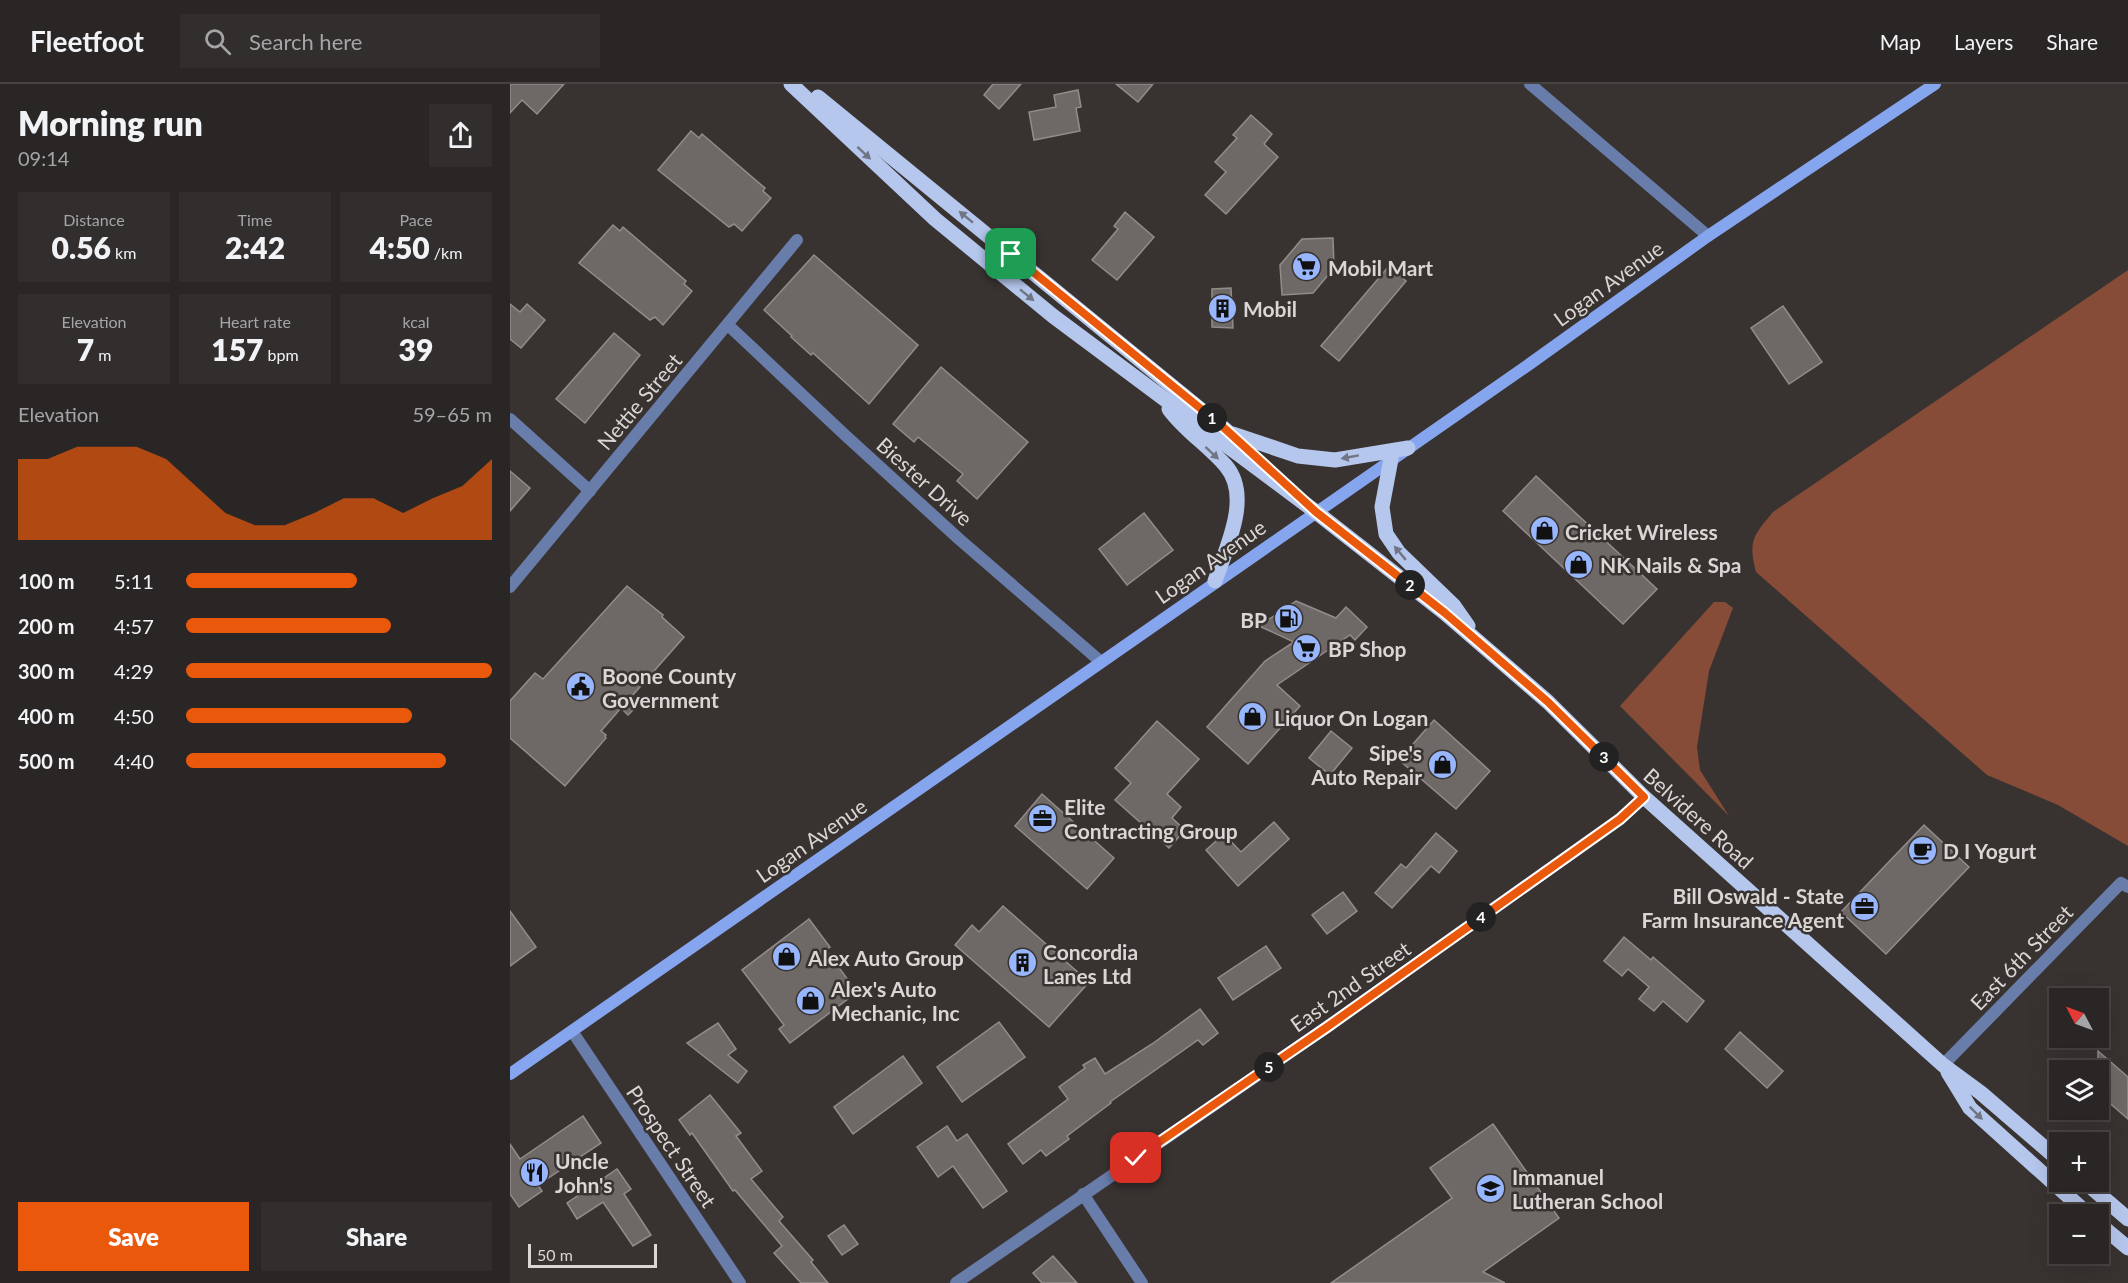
<!DOCTYPE html>
<html lang="en">
<head>
<meta charset="utf-8">
<style>
  :root { --surface:#2a2625; --page:#322e2d; --text:#f1f3f6; --muted:#a5a5a7; --line:#464342; --accent:#ea580c }
  body { margin:0; font-family:Lato,sans-serif; background:var(--page); color:var(--text); height:100vh; display:flex; flex-direction:column; font-size:22px; white-space:nowrap }
  * { box-sizing:border-box; margin:0 }
  p { font-size:20px; color:var(--muted) }
  .icon { flex:none; width:33px; height:33px; fill:none; stroke:currentColor; stroke-width:2; stroke-linecap:round; stroke-linejoin:round }
  .map { position:relative; flex:1; overflow:hidden }
  .side { display:flex; flex-direction:column; background:var(--surface); width:510px }
  .side>* { flex:none }
  .needle { width:39px; rotate:311deg }
  .fabs { position:absolute; left:1539px; top:904px; display:grid; gap:12px }
  .fabs a { display:grid; place-items:center; width:60px; height:60px; border-radius:0px; background:var(--surface); box-shadow:0 6px 24px #0002,0 0 0 2px var(--line); font-size:30px }
  .scale { position:absolute; left:18px; bottom:15px; width:129px; box-sizing:border-box; padding-left:6px; border:3px solid #d9d6d4; border-top:0; font-size:16px; line-height:21px; white-space:nowrap; color:#d9d6d4; -webkit-text-stroke:4px #383331; paint-order:stroke }
  .pin { position:absolute; display:grid; place-items:center; width:51px; height:51px; color:#fff; margin:-26px; border-radius:12px; box-shadow:0 3px 9px #0006 }
  .km { position:absolute; width:30px; height:30px; margin:-15px; border-radius:50%; background:#222; color:#fff; font-size:16px; line-height:30px; text-align:center }
  .round { display:grid; place-items:center; flex:none; width:63px; height:63px; border-radius:0px; background:var(--page) }
  .summary { display:flex; align-items:center; justify-content:space-between; height:102px; padding:0 18px }
  h1 { font-size:33px; font-weight:800; line-height:45px }
  .stats { display:grid; grid-template-columns:repeat(3,1fr); gap:9px; height:102px; padding:6px 18px }
  .stats div { display:grid; align-content:center; border-radius:0px; background:var(--page); text-align:center }
  .stats b { font-size:30px; font-weight:800 }
  .stats small { font-size:16px; font-weight:400 }
  .stats p { font-size:16px }
  .chart { height:168px; padding:12px 18px }
  .chart p { display:flex; justify-content:space-between }
  .chart svg { width:100%; height:108px; margin-top:6px; fill:var(--accent); opacity:.7 }
  .primary-button { display:flex; gap:12px; margin-top:auto; padding:12px 18px }
  .primary-button a { flex:1; height:69px; border-radius:0px; background:var(--accent); color:#fff; font-size:24px; font-weight:800; line-height:69px; text-align:center }
  .primary-button a+a { background:var(--page); color:var(--text) }
  ul { padding:0 18px; list-style:none; font-size:20px }
  li { display:grid; grid-template-columns:96px 72px 1fr; align-items:center; height:45px }
  li i { height:15px; border-radius:8px; background:var(--accent) }
  header { display:flex; align-items:center; gap:36px; box-sizing:border-box; height:84px; padding:0 30px; background:var(--surface); border-bottom:2px solid var(--line) }
  header strong { font-size:28px }
  nav { display:flex; gap:33px; margin-inline-start:auto; font-size:21px }
  .search { width:420px; height:54px; background:var(--page); display:flex; align-items:center; gap:15px; box-sizing:border-box; padding:0 21px; border-radius:0px; color:var(--muted); font-size:22px }
  main { display:flex; flex:1; min-height:0 }
  .map>svg:first-child { display:block }
  .green { fill:#864c37 }
  .building { fill:#6e6967; stroke:#928c8a; stroke-width:1.5 }
  .lines { fill:none; stroke-linecap:round; stroke-linejoin:round }
  .street { stroke:#697dab; stroke-width:12 }
  .secondary { stroke:#86a5ef; stroke-width:12 }
  .primary { stroke:#b6c7ed; stroke-width:15 }
  .oneway { fill:#717686 }
  .route-casing { stroke:#fff; stroke-width:12 }
  .route { stroke:#ea580c; stroke-width:8 }
  .labels { text-anchor:middle; dominant-baseline:central; stroke-width:5; stroke-linejoin:round; paint-order:stroke }
  .poi-label { font-size:21px; font-weight:bold; fill:#d9d6d4; stroke:#383331; text-anchor:start }
  .street-label { font-size:21px; fill:#d9d6d4; stroke:#383331 }
</style>
</head>
<body>
<header>
<strong>Fleetfoot</strong>
<div class="search"><svg class="icon" aria-label="search" viewBox="0 0 24 24"><circle cx="10" cy="10" r="6"/><path d="M15 15l6 6"/></svg>Search here</div>
<nav><a>Map</a><a>Layers</a><a>Share</a></nav>
</header>
<main>
<section class="side">
<div class="summary"><div><h1>Morning run</h1><p>09:14</p></div><a class="round"><svg class="icon" aria-label="share" viewBox="0 0 24 24"><path d="M12 15V3M7 8l5-5 5 5M5 13v7h14v-7"/></svg></a></div>
<div class="stats">
<div><p>Distance</p><b>0.56<small> km</small></b></div>
<div><p>Time</p><b>2:42</b></div>
<div><p>Pace</p><b>4:50<small> /km</small></b></div>
</div>
<div class="stats">
<div><p>Elevation</p><b>7<small> m</small></b></div>
<div><p>Heart rate</p><b>157<small> bpm</small></b></div>
<div><p>kcal</p><b>39</b></div>
</div>
<div class="chart"><p><span>Elevation</span>59–65 m</p>
<svg viewBox="0 0 160 44" preserveAspectRatio="none"><path d="M0 44V11L10 11L20 6L30 6L40 6L50 11L60 22L70 33L80 38L90 38L100 33L110 27L120 27L130 33L140 27L150 22L160 11V44z"/></svg>
</div>
<ul>
<li><b>100 m</b>5:11<i style="width:56%"></i></li>
<li><b>200 m</b>4:57<i style="width:67%"></i></li>
<li><b>300 m</b>4:29<i style="width:100%"></i></li>
<li><b>400 m</b>4:50<i style="width:74%"></i></li>
<li><b>500 m</b>4:40<i style="width:85%"></i></li>
</ul>
<div class="primary-button"><a>Save</a><a>Share</a></div>
</section>
<div class="map">
<svg width="1618" height="1199" viewBox="0 0 1618 1199">
  <rect width="100%" height="100%" fill="#383331"/>
  <g class="green">
    <path d="M1618 186V762L1548 721 1477 691 1246 488C1238 457 1243 452 1263 428Z"/>
    <polygon points="1204,518 1215,518 1223,524 1199,587 1187,663 1190,686 1219,732 1110,622"/>
  </g>
  <g class="building">
    <polygon points="0,0 54,0 27,30 12,16 0,29"/>
    <polygon points="483,0 511,0 489,25 474,11"/>
    <polygon points="606,0 643,0 628,18"/>
    <polygon points="568,6 571,23 566,24 570,47 524,56 519,28 546,23 544,11"/>
    <polygon points="741,31 762,50 754,60 768,73 716,130 695,111 716,88 705,78 727,54 723,51"/>
    <polygon points="181,47 189,54 192,50 255,104 253,107 261,114 232,147 224,140 219,143 148,86"/>
    <polygon points="615,128 644,153 607,196 582,176 608,145 604,142"/>
    <polygon points="103,141 110,147 113,143 176,197 174,200 182,207 153,241 145,233 140,236 69,179"/>
    <polygon points="823,154 824,184 803,209 772,211 770,181 792,155"/>
    <polygon points="304,171 408,261 359,320 303,269 301,271 281,253 282,252 254,226"/>
    <polygon points="879,182 896,197 829,277 811,262"/>
    <polygon points="721,204 723,244 702,243 702,205"/>
    <polygon points="0,220 10,228 17,220 35,236 11,264 0,255"/>
    <polygon points="1273,222 1312,278 1279,300 1241,244"/>
    <polygon points="104,249 130,271 75,339 46,315"/>
    <polygon points="431,283 518,358 467,415 447,397 453,390 408,353 404,358 383,340"/>
    <polygon points="0,387 20,404 0,427"/>
    <polygon points="1026,392 1147,505 1113,540 993,427"/>
    <polygon points="634,429 663,466 617,501 589,465"/>
    <polygon points="117,502 153,531 152,533 174,553 122,612 130,619 118,631 111,624 91,647 96,651 95,652 96,654 55,702 0,654 0,617 25,589 33,595"/>
    <polygon points="786,517 826,534 836,523 857,543 845,556 840,551 767,601 790,622 738,680 697,643 755,577 784,558 749,542"/>
    <polygon points="924,636 980,687 946,725 889,676"/>
    <polygon points="647,637 689,675 657,710 671,723 662,734 675,746 659,764 605,716 621,699 605,684"/>
    <polygon points="821,647 842,664 820,691 799,674"/>
    <polygon points="532,710 604,774 577,805 505,742"/>
    <polygon points="764,738 779,755 728,802 696,766 714,750 731,768"/>
    <polygon points="1414,741 1459,783 1376,870 1331,828"/>
    <polygon points="926,749 947,767 929,789 921,782 882,824 865,809 891,780 896,784"/>
    <polygon points="833,808 847,827 817,850 802,831"/>
    <polygon points="493,822 579,898 539,943 445,861 462,841 469,848"/>
    <polygon points="0,827 26,863 0,882"/>
    <polygon points="299,835 320,863 316,866 347,908 280,959 269,945 274,941 232,886"/>
    <polygon points="1114,853 1141,876 1143,873 1194,917 1177,938 1153,917 1144,927 1129,915 1139,903 1118,885 1112,892 1094,877"/>
    <polygon points="756,862 771,884 723,916 708,894"/>
    <polygon points="690,925 708,949 693,961 688,956 600,1018 601,1019 557,1052 559,1055 536,1072 531,1066 513,1080 498,1060 558,1015 549,1003 575,984 573,981 585,974 595,990 642,960"/>
    <polygon points="489,938 515,973 452,1018 427,983"/>
    <polygon points="208,939 226,965 218,971 237,987 228,999 177,959"/>
    <polygon points="1230,948 1273,987 1257,1004 1215,965"/>
    <polygon points="1588,967 1618,993 1618,1035 1588,1009 1588,987 1578,987 1588,975"/>
    <polygon points="393,972 412,999 343,1050 324,1023"/>
    <polygon points="200,1011 231,1049 226,1052 252,1087 241,1095 273,1133 269,1137 303,1176 301,1178 318,1199 291,1199 264,1169 272,1162 225,1106 223,1107 182,1049 180,1051 169,1036"/>
    <polygon points="73,1032 91,1059 28,1101 32,1107 9,1123 0,1110 0,1060 10,1075"/>
    <polygon points="983,1040 1049,1134 973,1188 995,1199 821,1199 942,1114 920,1084"/>
    <polygon points="437,1042 447,1057 457,1050 497,1107 473,1124 443,1082 428,1093 407,1063"/>
    <polygon points="107,1085 121,1105 114,1110 141,1151 123,1162 93,1118 67,1135 57,1119"/>
    <polygon points="334,1141 348,1160 332,1171 318,1152"/>
    <polygon points="543,1172 567,1199 532,1199 523,1189"/>
  </g>
  <g class="lines">
    <g class="street">
      <polyline points="1020,0 1198,152"/>
      <polyline points="218,241 335,351 449,455 590,577"/>
      <polyline points="0,335 80,407"/>
      <polyline points="0,503 287,156"/>
      <polyline points="62,947 230,1199"/>
      <polyline points="1433,981 1611,799 1618,803"/>
      <polyline points="573,1110 632,1199"/>
      <polyline points="446,1199 817,943 1110,735 1134,713"/>
    </g>
    <polyline class="secondary" points="0,990 1021,279 1198,152 1425,0"/>
    <g class="primary">
      <polyline points="281,0 425,135 543,232 806,428 935,529 1038,618 1134,713 1433,981 1471,1009 1550,1077"/>
      <polyline points="308,13 712,343 737,365"/>
      <path d="M659 325C675 347 698 361 716 382 742 413 716 464 705 497"/>
      <polyline points="723,350 788,372 825,376 898,364"/>
      <polyline points="881,375 872,423 876,450 889,469 944,522 958,542"/>
      <polyline points="1438,988 1460,1024 1579,1131"/>
      <polyline points="1575,1098 1618,1135"/>
      <polyline points="1588,1139 1618,1164"/>
    </g>
  </g>
  <defs><path id="oneway-solid" d="M-6-.8H1V-3.2L6.5 0L1 3.2V.8H-6Z" transform="scale(1.5)"/></defs>
  <g class="oneway">
    <use href="#oneway-solid" transform="translate(354 69) rotate(43)"/>
    <use href="#oneway-solid" transform="translate(456 133) rotate(-141)"/>
    <use href="#oneway-solid" transform="translate(517 211) rotate(39)"/>
    <use href="#oneway-solid" transform="translate(702 369) rotate(43)"/>
    <use href="#oneway-solid" transform="translate(840 373) rotate(170)"/>
    <use href="#oneway-solid" transform="translate(890 469) rotate(-130)"/>
    <use href="#oneway-solid" transform="translate(1466 1029) rotate(45)"/>
  </g>
  <g class="lines">
    <defs>
      <polyline id="route" points="501,170 712,342 806,428 935,529 1038,618 1134,713 1110,735 817,943 626,1074"/>
    </defs>
    <use href="#route" class="route-casing"/>
    <use href="#route" class="route"/>
  </g>
  <defs>
    <symbol id="supermarket-disc" viewBox="-11 -11 22 22"><circle r="9.5" fill="#97b6fd" stroke="#383331"/><path d="M-6-5.5h2.5l.6 2H6L4.5 2H-2.5L-4.4-4H-6ZM-1.5 3.2a1.3 1.3 0 1 0 .1 0ZM3 3.2a1.3 1.3 0 1 0 .1 0Z" fill="#111"/></symbol>
    <symbol id="building-disc" viewBox="-11 -11 22 22"><circle r="9.5" fill="#97b6fd" stroke="#383331"/><path d="M-4-6H4V6H1V3H-1V6H-4ZM-2.5-4.3h1.7v1.8h-1.7ZM.8-4.3h1.7v1.8H.8ZM-2.5-1h1.7V.8h-1.7ZM.8-1h1.7V.8H.8Z" fill="#111"/></symbol>
    <symbol id="shop-disc" viewBox="-11 -11 22 22"><circle r="9.5" fill="#97b6fd" stroke="#383331"/><path d="M-5-2.5h2.3a2.7 3.5 0 0 1 5.4 0H5L5.5 6h-11ZM-1.5-2.5h3a1.5 2.3 0 0 0-3 0Z" fill="#111"/></symbol>
    <symbol id="fuel-disc" viewBox="-11 -11 22 22"><circle r="9.5" fill="#97b6fd" stroke="#383331"/><path d="M-5.5-6h7V0h2V4h1.3V-2.5L3-4.5l.8-.8L6-3V5H2.5V1h-1V6h-7ZM-4.2-4.7v3.2H.2V-4.7Z" fill="#111"/></symbol>
    <symbol id="civic-disc" viewBox="-11 -11 22 22"><circle r="9.5" fill="#97b6fd" stroke="#383331"/><path d="M-.6-6.5H3V-4.5H.6V-3L4-1V1h2V6H-6V1h2V-1L-.6-3ZM-1.2 2.5V6h2.4V2.5Z" fill="#111"/></symbol>
    <symbol id="office-disc" viewBox="-11 -11 22 22"><circle r="9.5" fill="#97b6fd" stroke="#383331"/><path d="M-6-3h4V-5.5h4V-3h4V5H-6ZM-1-4.5V-3h2v-1.5ZM-6 0V1H6V0Z" fill="#111"/></symbol>
    <symbol id="cafe-disc" viewBox="-11 -11 22 22"><circle r="9.5" fill="#97b6fd" stroke="#383331"/><path d="M-5.5-4.5H6V0H3Q3 3.5 0 3.5H-2.5Q-5.5 3.5-5.5 0ZM3-3.2v2h1.7v-2ZM-6 4.5H4V6H-6Z" fill="#111"/></symbol>
    <symbol id="restaurant-disc" viewBox="-11 -11 22 22"><circle r="9.5" fill="#97b6fd" stroke="#383331"/><path d="M-5-6h1v4h1v-4h1v4h1v-4h1v5L-1.5 .5V6h-2V.5L-5-1ZM5-6V6H3V1.5H1.5Q1.5-4 5-6Z" fill="#111"/></symbol>
    <symbol id="school-disc" viewBox="-11 -11 22 22"><circle r="9.5" fill="#97b6fd" stroke="#383331"/><path d="M0-5L7-2L0 1L-7-2ZM-4 1L0 2.5L4 1V4Q0 6-4 4Z" fill="#111"/></symbol>
  </defs>
  <g fill-rule="evenodd">
    <use href="#supermarket-disc" x="780" y="166" width="33" height="33"/>
    <use href="#building-disc" x="696" y="208" width="33" height="33"/>
    <use href="#shop-disc" x="1018" y="430" width="33" height="33"/>
    <use href="#shop-disc" x="1052" y="464" width="33" height="33"/>
    <use href="#fuel-disc" x="762" y="518" width="33" height="33"/>
    <use href="#supermarket-disc" x="780" y="548" width="33" height="33"/>
    <use href="#civic-disc" x="54" y="586" width="33" height="33"/>
    <use href="#shop-disc" x="726" y="616" width="33" height="33"/>
    <use href="#shop-disc" x="916" y="664" width="33" height="33"/>
    <use href="#office-disc" x="516" y="718" width="33" height="33"/>
    <use href="#cafe-disc" x="1396" y="750" width="33" height="33"/>
    <use href="#office-disc" x="1338" y="806" width="33" height="33"/>
    <use href="#shop-disc" x="260" y="856" width="33" height="33"/>
    <use href="#building-disc" x="496" y="862" width="33" height="33"/>
    <use href="#shop-disc" x="284" y="900" width="33" height="33"/>
    <use href="#restaurant-disc" x="8" y="1072" width="33" height="33"/>
    <use href="#school-disc" x="964" y="1088" width="33" height="33"/>
  </g>
  <g class="labels">
    <g class="poi-label">
      <text x="818" y="183">Mobil Mart</text>
      <text x="733" y="224">Mobil</text>
      <text x="1055" y="447">Cricket Wireless</text>
      <text x="1090" y="480">NK Nails &amp; Spa</text>
      <text x="757" y="535" text-anchor="end">BP</text>
      <text x="818" y="564">BP Shop</text>
      <text x="92" y="591">Boone County<tspan x="92" dy="24">Government</tspan></text>
      <text x="764" y="633">Liquor On Logan</text>
      <text x="912" y="668" text-anchor="end">Sipe's<tspan x="912" dy="24">Auto Repair</tspan></text>
      <text x="554" y="722">Elite<tspan x="554" dy="24">Contracting Group</tspan></text>
      <text x="1433" y="766">D I Yogurt</text>
      <text x="1334" y="811" text-anchor="end">Bill Oswald - State<tspan x="1334" dy="24">Farm Insurance Agent</tspan></text>
      <text x="533" y="867">Concordia<tspan x="533" dy="24">Lanes Ltd</tspan></text>
      <text x="298" y="873">Alex Auto Group</text>
      <text x="321" y="904">Alex's Auto<tspan x="321" dy="24">Mechanic, Inc</tspan></text>
      <text x="45" y="1076">Uncle<tspan x="45" dy="24">John's</tspan></text>
      <text x="1002" y="1092">Immanuel<tspan x="1002" dy="24">Lutheran School</tspan></text>
    </g>
    <g class="street-label">
      <text transform="translate(1098 199) rotate(-36)">Logan Avenue</text>
      <text transform="translate(129 317) rotate(-50)">Nettie Street</text>
      <text transform="translate(415 397) rotate(42)">Biester Drive</text>
      <text transform="translate(700 477) rotate(-35)">Logan Avenue</text>
      <text transform="translate(1189 734) rotate(42)">Belvidere Road</text>
      <text transform="translate(301 756) rotate(-35)">Logan Avenue</text>
      <text transform="translate(1511 873) rotate(-46)">East 6th Street</text>
      <text transform="translate(840 902) rotate(-35)">East 2nd Street</text>
      <text transform="translate(162 1062) rotate(56)">Prospect Street</text>
    </g>
  </g>
</svg>
<div class="fabs">
<a><svg class="needle" viewBox="-14 -14 28 28"><path d="M0-13l5 13h-10z" fill="#e53935"/><path d="M0 13l5-13h-10z" fill="#a5a5a7"/></svg></a>
<a><svg class="icon" aria-label="layers" viewBox="0 0 24 24"><path d="M12 4l9 5-9 5-9-5zM3 14l9 5 9-5"/></svg></a>
<a>+</a>
<a>−</a>
</div>
<div class="scale">50 m</div>
<div class="pin" style="left:501px;top:170px;background:#1e9e55"><svg class="icon" aria-label="arrive" viewBox="0 0 24 24"><path d="M6 21V4h12l-3 4 3 4H6"/></svg></div>
<div class="pin" style="left:626px;top:1074px;background:#d93025"><svg class="icon" aria-label="check" viewBox="0 0 24 24"><path d="M5 12l5 5 9-10"/></svg></div>
<b class="km" style="left:702px;top:334px">1</b>
<b class="km" style="left:900px;top:501px">2</b>
<b class="km" style="left:1094px;top:673px">3</b>
<b class="km" style="left:971px;top:833px">4</b>
<b class="km" style="left:759px;top:983px">5</b>
</div>
</main>
</body>
</html>
